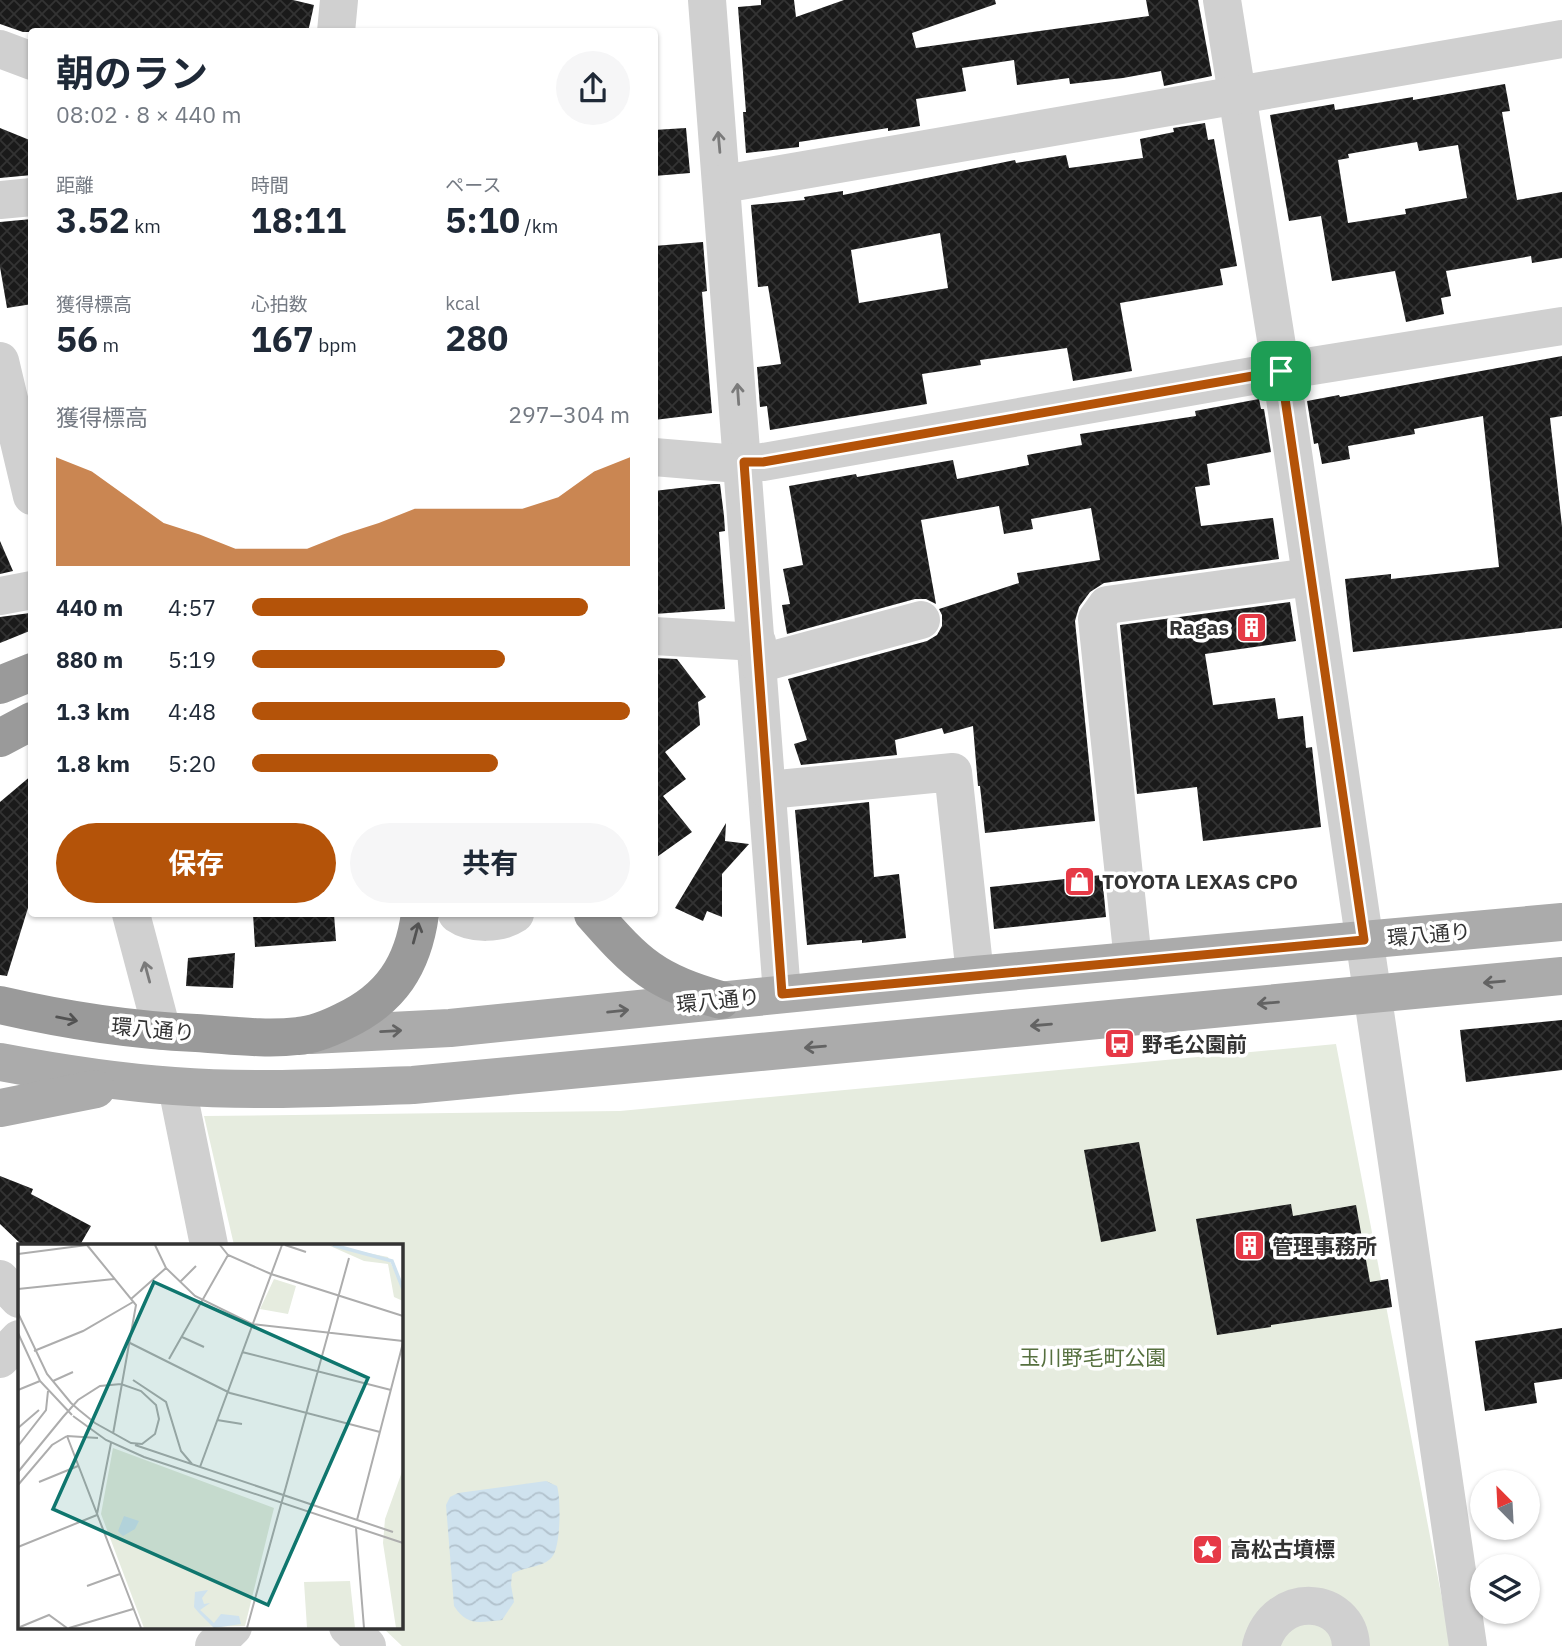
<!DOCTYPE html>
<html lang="ja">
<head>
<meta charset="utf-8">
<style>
  :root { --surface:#fff; --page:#f6f6f7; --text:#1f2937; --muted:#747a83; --accent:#b45309 }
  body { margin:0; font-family:"IBM Plex Sans","Noto Sans JP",sans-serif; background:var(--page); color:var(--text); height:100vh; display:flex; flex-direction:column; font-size:26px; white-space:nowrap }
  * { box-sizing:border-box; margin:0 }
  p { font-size:23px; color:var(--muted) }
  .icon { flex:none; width:38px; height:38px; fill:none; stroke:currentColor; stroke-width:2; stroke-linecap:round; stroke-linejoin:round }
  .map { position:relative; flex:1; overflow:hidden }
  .details { position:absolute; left:28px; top:28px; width:630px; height:889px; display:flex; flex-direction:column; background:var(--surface); border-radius:7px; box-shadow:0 2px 5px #0004 }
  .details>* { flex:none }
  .needle { width:46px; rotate:336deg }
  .tools { position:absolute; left:1470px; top:1470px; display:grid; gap:14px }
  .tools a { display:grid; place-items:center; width:70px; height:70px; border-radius:50%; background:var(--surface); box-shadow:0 2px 5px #0004; font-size:35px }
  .pin { position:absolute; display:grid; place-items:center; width:60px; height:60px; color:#fff; margin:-30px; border-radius:14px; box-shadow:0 4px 10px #0006 }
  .round { display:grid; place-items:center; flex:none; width:74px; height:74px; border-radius:37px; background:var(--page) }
  .head { display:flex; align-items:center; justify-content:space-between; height:119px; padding:0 28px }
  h1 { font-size:38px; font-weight:700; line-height:52px }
  .stats { display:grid; grid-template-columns:repeat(3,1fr); gap:10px; height:119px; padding:7px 28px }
  .stats div { display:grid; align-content:center }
  .stats b { font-size:35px; font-weight:700 }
  .stats small { font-size:19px; font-weight:400 }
  .stats p { font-size:19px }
  .chart { height:196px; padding:14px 28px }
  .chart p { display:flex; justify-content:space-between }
  .chart svg { width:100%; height:126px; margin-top:7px; fill:var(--accent); opacity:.7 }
  .action { display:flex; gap:14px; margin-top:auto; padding:14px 28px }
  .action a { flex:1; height:80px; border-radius:42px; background:var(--accent); color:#fff; font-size:28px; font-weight:700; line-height:80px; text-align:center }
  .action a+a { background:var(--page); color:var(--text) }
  ul { padding:0 28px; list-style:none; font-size:23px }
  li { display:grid; grid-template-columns:112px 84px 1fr; align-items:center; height:52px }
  li i { height:18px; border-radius:9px; background:var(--accent) }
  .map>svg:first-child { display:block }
  .park { fill:#e6ecdf }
  .water { fill:url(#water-waves) }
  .building { fill:url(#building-cross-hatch); fill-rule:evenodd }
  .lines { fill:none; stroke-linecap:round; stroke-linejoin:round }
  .minor { stroke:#d0d0d0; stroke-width:38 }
  .major { stroke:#ababab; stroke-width:38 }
  .highway { stroke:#9a9a9a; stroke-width:38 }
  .oneway { stroke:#7a7a7a }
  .oneway2 { stroke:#525252 }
  .oneway3 { stroke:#636363 }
  .route-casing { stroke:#fff; stroke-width:14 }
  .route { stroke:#b45309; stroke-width:9 }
  .labels { text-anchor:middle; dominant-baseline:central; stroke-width:7; stroke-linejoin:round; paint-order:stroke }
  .poi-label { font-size:21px; font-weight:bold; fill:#333; stroke:#fff; text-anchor:start }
  .street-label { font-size:21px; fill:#333; stroke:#fff }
  .park-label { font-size:21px; fill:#56703f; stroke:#fff }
  .inset-river { fill:none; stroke:#cfe2ee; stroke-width:3.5 }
  .inset-road { fill:none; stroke:#adadad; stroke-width:2 }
  .view { fill:#0f766e; fill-opacity:0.15; stroke:#0f766e; stroke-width:3.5 }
  .inset-edge { fill:none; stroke:#333; stroke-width:3.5 }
</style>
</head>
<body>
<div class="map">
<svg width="1562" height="1646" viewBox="0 0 1562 1646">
  <defs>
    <pattern id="water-waves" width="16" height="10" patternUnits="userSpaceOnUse" patternTransform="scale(1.75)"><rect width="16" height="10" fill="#cfe2ee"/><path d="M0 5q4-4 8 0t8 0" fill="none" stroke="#b2c2cd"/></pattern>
    <pattern id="building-cross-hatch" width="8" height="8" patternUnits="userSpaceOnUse" patternTransform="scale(1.75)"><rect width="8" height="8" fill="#1a1a1a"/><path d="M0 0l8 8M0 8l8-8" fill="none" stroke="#333"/></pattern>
  </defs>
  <rect width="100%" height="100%" fill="#fff"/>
  <polygon class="park" points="1336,1044 1451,1646 402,1646 382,1627 401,1627 401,1245 234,1245 204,1116 620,1111"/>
  <path class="water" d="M546 1481 557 1486C561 1498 561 1547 552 1557 543 1568 525 1566 512 1574L511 1585 514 1602 502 1620C479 1622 468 1627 454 1606L446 1505 450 1497 458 1493Z"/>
  <g class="building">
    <polygon points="0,0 293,0 314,5 308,32 23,32 0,24"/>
    <polygon points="761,0 794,0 796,17 844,0 995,0 996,4 912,33 916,48 1149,16 1146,0 1198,0 1212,76 1164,86 1161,71 1123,78 1070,84 1069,78 1017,85 1014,60 962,68 966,91 916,99 920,126 888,131 888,128 799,142 799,147 746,153 743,112 746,112 738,7 761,5"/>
    <path d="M1505 84 1510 111 1502 112 1517 200 1562 192V258L1532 263 1531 256 1446 271 1451 296 1441 298 1444 314 1406 322 1395 271 1332 281 1321 216 1289 221 1270 115 1334 104 1335 110 1413 97V100ZM1417 142 1419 151 1458 145 1467 198 1405 209 1406 214 1348 223 1338 160 1349 158 1348 154Z"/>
    <path d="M1205 123 1208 140 1214 139 1237 266 1220 269 1223 285 1120 303 1132 371 1073 381 1067 348 980 360 981 365 922 374 927 404 770 430 767 406 760 407 757 367 781 364 768 286 758 287 751 205 805 200 804 197 843 191V195L1015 160 1016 163 1066 155 1069 168 1143 158 1140 139 1174 132 1173 128ZM940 233 948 288 859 303 851 250Z"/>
    <polygon points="0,128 32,141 32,175 0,178"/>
    <polygon points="686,128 690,173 654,176 654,130"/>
    <polygon points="32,219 32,304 7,308 0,267 0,222"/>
    <polygon points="703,242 707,291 702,292 712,413 654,420 654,246"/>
    <polygon points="1562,356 1562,416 1550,418 1562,526 1562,628 1353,652 1345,579 1391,574 1391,579 1499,567 1483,416 1414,429 1415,434 1348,446 1350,459 1322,464 1318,443 1314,444 1307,401 1339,395 1340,397"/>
    <polygon points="1259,399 1261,409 1264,409 1271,452 1207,464 1210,485 1195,487 1201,526 1273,518 1279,559 1104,583 1090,592 1079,607 1075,621 1095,821 985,833 980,786 978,786 973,726 944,734 942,728 895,740 897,755 801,765 794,744 807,740 788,679 927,641 937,635 942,626 942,615 939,609 1019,583 1017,573 1100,560 1091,508 1031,519 1033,529 1004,534 999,506 921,520 936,604 926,599 915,599 787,634 782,605 790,604 783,569 803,565 789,486 856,474 857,477 953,460 957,479 1029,465 1027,455 1082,445 1080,434 1196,416 1195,411"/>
    <polygon points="714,484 720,484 724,516 725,531 719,532 725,609 654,614 654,491"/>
    <polygon points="0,541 13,571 0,574"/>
    <polygon points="1290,602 1296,641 1205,654 1213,705 1275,698 1278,719 1303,716 1306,748 1312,747 1321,827 1203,841 1197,787 1137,794 1120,625"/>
    <polygon points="30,613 32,630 0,643 0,617"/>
    <polygon points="654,658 677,659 706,697 698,702 700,725 665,752 686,779 663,796 692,832 654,859"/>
    <polygon points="32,775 32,895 7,976 0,975 0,802"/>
    <polygon points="869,802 874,877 899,874 906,938 862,943 862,940 807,945 795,810"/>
    <polygon points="726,823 725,841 749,844 722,874 722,917 707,911 703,921 675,908"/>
    <polygon points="1102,875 1106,917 994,929 990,887"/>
    <polygon points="253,914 334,914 336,941 255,947"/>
    <polygon points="235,953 233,988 186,986 188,958"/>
    <polygon points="1562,1020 1562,1070 1466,1082 1460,1030"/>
    <polygon points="1139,1142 1156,1231 1101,1242 1084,1150"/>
    <polygon points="0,1176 33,1189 31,1194 91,1226 80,1245 22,1245 0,1224"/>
    <polygon points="1291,1204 1293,1216 1356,1205 1370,1282 1388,1279 1392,1307 1271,1325 1271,1327 1217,1335 1196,1219"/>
    <polygon points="1562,1328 1562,1379 1534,1383 1537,1403 1485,1411 1475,1341"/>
  </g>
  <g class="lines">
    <g class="minor">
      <polyline points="707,0 782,994"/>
      <polyline points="1222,0 1281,371 1468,1646"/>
      <polyline points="336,32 339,0"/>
      <polyline points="0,49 32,61"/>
      <polyline points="723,184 1562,39"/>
      <polyline points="0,200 32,197"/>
      <polyline points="0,361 32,496"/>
      <polyline points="654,457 726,463 763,462 1281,371 1562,326"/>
      <polyline points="0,596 32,590"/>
      <polyline points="654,636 757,642"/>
      <polyline points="758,664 921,620"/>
      <polyline points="768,790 953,772 975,975"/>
      <polyline points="131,914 162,1031"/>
      <path d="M457 914C473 925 500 924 515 914"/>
      <polyline points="1133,961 1097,619 1107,605 1310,577"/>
      <polyline points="177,1087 209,1245"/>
      <polyline points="0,1279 19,1299"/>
      <polyline points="0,1359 19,1339"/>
      <polyline points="348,1627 367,1646"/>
      <polyline points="214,1646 233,1627"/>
      <path d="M1261 1646C1276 1589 1349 1596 1351 1646"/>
    </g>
    <g class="major">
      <polyline points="311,1035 450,1028 975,975 1562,922"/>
      <path d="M0 1062C58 1073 115 1082 174 1086 253 1092 333 1088 413 1085L1562 976"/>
      <polyline points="0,1108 96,1089"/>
    </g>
    <g class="highway">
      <polyline points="0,685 32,672"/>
      <polyline points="0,738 32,721"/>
      <path d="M593 914C637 964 655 982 721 1000"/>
      <path d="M0 1005C65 1020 130 1030 196 1033 229 1035 265 1040 298 1036 313 1035 330 1028 344 1021 391 999 413 965 420 914"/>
    </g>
  </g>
  <defs><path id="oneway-shaft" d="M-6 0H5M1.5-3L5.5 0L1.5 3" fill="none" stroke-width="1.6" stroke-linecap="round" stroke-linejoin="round" transform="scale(1.75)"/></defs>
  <g class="oneway">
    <use href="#oneway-shaft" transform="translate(719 142) rotate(-95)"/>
    <use href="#oneway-shaft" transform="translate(738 394) rotate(-94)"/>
    <use href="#oneway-shaft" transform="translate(147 972) rotate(-105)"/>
  </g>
  <g class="oneway2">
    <use href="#oneway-shaft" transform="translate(416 933) rotate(-75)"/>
    <use href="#oneway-shaft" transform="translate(67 1019) rotate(11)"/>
  </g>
  <g class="oneway3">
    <use href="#oneway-shaft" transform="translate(1494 982) rotate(175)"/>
    <use href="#oneway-shaft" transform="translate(1268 1003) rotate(175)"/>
    <use href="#oneway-shaft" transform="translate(618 1011) rotate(-6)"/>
    <use href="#oneway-shaft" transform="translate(1041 1025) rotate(175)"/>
    <use href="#oneway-shaft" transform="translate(391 1031) rotate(-3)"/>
    <use href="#oneway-shaft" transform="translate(815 1047) rotate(175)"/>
  </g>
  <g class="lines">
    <defs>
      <polygon id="route" points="1281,371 1364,940 782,994 744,462 763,462"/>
    </defs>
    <use href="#route" class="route-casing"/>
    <use href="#route" class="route"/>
  </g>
  <defs>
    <symbol id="building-square" viewBox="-11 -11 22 22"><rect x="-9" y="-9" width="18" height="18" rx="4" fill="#e63946" stroke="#fff"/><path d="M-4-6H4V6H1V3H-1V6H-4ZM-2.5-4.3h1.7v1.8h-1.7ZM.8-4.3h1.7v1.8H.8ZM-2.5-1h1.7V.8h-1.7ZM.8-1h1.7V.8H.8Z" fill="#fff"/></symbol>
    <symbol id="shop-square" viewBox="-11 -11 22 22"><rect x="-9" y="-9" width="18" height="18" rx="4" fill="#e63946" stroke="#fff"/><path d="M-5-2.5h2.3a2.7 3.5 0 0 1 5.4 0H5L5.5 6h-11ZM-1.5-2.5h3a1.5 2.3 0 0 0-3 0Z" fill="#fff"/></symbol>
    <symbol id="bus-square" viewBox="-11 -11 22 22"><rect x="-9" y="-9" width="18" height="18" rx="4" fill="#e63946" stroke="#fff"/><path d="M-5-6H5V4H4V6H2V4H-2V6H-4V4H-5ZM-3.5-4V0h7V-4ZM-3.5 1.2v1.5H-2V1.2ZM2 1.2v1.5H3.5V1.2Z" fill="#fff"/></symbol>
    <symbol id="sight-square" viewBox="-11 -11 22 22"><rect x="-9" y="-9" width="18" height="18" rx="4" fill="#e63946" stroke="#fff"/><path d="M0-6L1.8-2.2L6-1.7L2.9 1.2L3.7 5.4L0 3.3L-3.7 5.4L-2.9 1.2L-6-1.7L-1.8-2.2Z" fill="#fff"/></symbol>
  </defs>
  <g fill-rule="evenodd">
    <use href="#building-square" x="1234" y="610" width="35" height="35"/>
    <use href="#shop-square" x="1062" y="864" width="35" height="35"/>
    <use href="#bus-square" x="1102" y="1026" width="35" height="35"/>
    <use href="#building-square" x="1232" y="1228" width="35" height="35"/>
    <use href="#sight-square" x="1190" y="1532" width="35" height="35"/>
  </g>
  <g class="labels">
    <g class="poi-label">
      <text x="1229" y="627" text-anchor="end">Ragas</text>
      <text x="1102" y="881">TOYOTA LEXAS CPO</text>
      <text x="1142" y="1044">野毛公園前</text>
      <text x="1272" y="1246">管理事務所</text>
      <text x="1230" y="1549">高松古墳標</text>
    </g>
    <g class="street-label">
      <text transform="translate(1429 934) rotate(-5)">環八通り</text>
      <text transform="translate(718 1000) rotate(-6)">環八通り</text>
      <text transform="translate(153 1029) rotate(5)">環八通り</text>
    </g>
    <g class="park-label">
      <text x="1093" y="1357">玉川野毛町公園</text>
    </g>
  </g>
  <g transform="translate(18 1244)">
    <rect width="385" height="385" fill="#fff"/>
    <path d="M310 1 370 13 385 45V57L376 53 370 20 346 17Z" fill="#e6ecdf"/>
    <path d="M256 35 278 42 270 70 242 65ZM95 204 256 264 227 382 126 384 83 270ZM385 225V384H378L365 299 367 275ZM332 337 337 384H289L286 338Z" fill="#e6ecdf"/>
    <path d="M106 272 121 277 117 285 105 292 100 287ZM190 346 184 354 186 360 192 359 182 366 196 379 203 370 221 372 223 380 196 384 181 369 176 363 177 348Z" fill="#cfe2ee"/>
    <path class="inset-river" d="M315 1 374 17 385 45"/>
    <path class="inset-road" d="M69 1 118 61 95 190M137 1 148 24 177 52 234 80 385 97M202 1 210 11 253 30 385 72M267 1 288 8M0 10 69 1M162 38 178 22M0 45 96 35M113 55 148 24M0 69 29 130 53 159 61 166 77 179 113 199 124 200 137 190 141 175 138 161 123 147 103 140 82 142 60 156 45 173 0 228M0 89 22 137 54 171M164 93 186 103M112 99 212 149 362 188M16 107 65 87 115 58M224 108 373 146M151 115 210 11M115 136 148 158 163 207 174 220M35 137 55 128M0 146 22 137M55 172 88 196 126 213 385 299M199 176 224 180M0 184 21 166M49 192 123 384M49 192 80 194M117 201 375 288M0 202 28 166 30 147M182 223 264 1M21 238 60 222M0 241 34 201 49 192M79 270 93 199M339 276 385 99M338 284 346 384M0 303 79 271M69 342 102 330M2 383 31 371 49 384M51 384 115 365M229 384 331 14"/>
    <path class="view" d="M136 38 350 134 250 361 35 265Z"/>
    <rect width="385" height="385" class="inset-edge"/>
  </g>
</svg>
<div class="tools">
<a><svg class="needle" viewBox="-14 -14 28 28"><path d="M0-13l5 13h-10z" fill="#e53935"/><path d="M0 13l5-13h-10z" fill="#747a83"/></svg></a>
<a><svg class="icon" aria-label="layers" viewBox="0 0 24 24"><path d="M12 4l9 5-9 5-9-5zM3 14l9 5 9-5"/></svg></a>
</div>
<div class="pin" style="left:1281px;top:371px;background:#1e9e55"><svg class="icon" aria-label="arrive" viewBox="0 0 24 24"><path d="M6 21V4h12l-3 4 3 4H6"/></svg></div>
<section class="details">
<div class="head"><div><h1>朝のラン</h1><p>08:02 · 8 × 440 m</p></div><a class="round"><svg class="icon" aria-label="share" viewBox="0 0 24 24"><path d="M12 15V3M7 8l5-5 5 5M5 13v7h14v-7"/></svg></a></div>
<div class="stats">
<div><p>距離</p><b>3.52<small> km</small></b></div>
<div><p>時間</p><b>18:11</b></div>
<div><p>ペース</p><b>5:10<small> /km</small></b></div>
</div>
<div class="stats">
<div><p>獲得標高</p><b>56<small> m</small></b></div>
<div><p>心拍数</p><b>167<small> bpm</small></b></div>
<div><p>kcal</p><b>280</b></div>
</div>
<div class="chart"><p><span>獲得標高</span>297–304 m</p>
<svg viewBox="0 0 160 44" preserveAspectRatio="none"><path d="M0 44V6L10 11L20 20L30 29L40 33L50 38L60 38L70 38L80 33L90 29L100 24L110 24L120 24L130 24L140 20L150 11L160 6V44z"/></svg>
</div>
<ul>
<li><b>440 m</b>4:57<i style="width:89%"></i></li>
<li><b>880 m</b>5:19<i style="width:67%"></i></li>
<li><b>1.3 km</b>4:48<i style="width:100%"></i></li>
<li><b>1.8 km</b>5:20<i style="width:65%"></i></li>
</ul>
<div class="action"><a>保存</a><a>共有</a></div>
</section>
</div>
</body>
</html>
